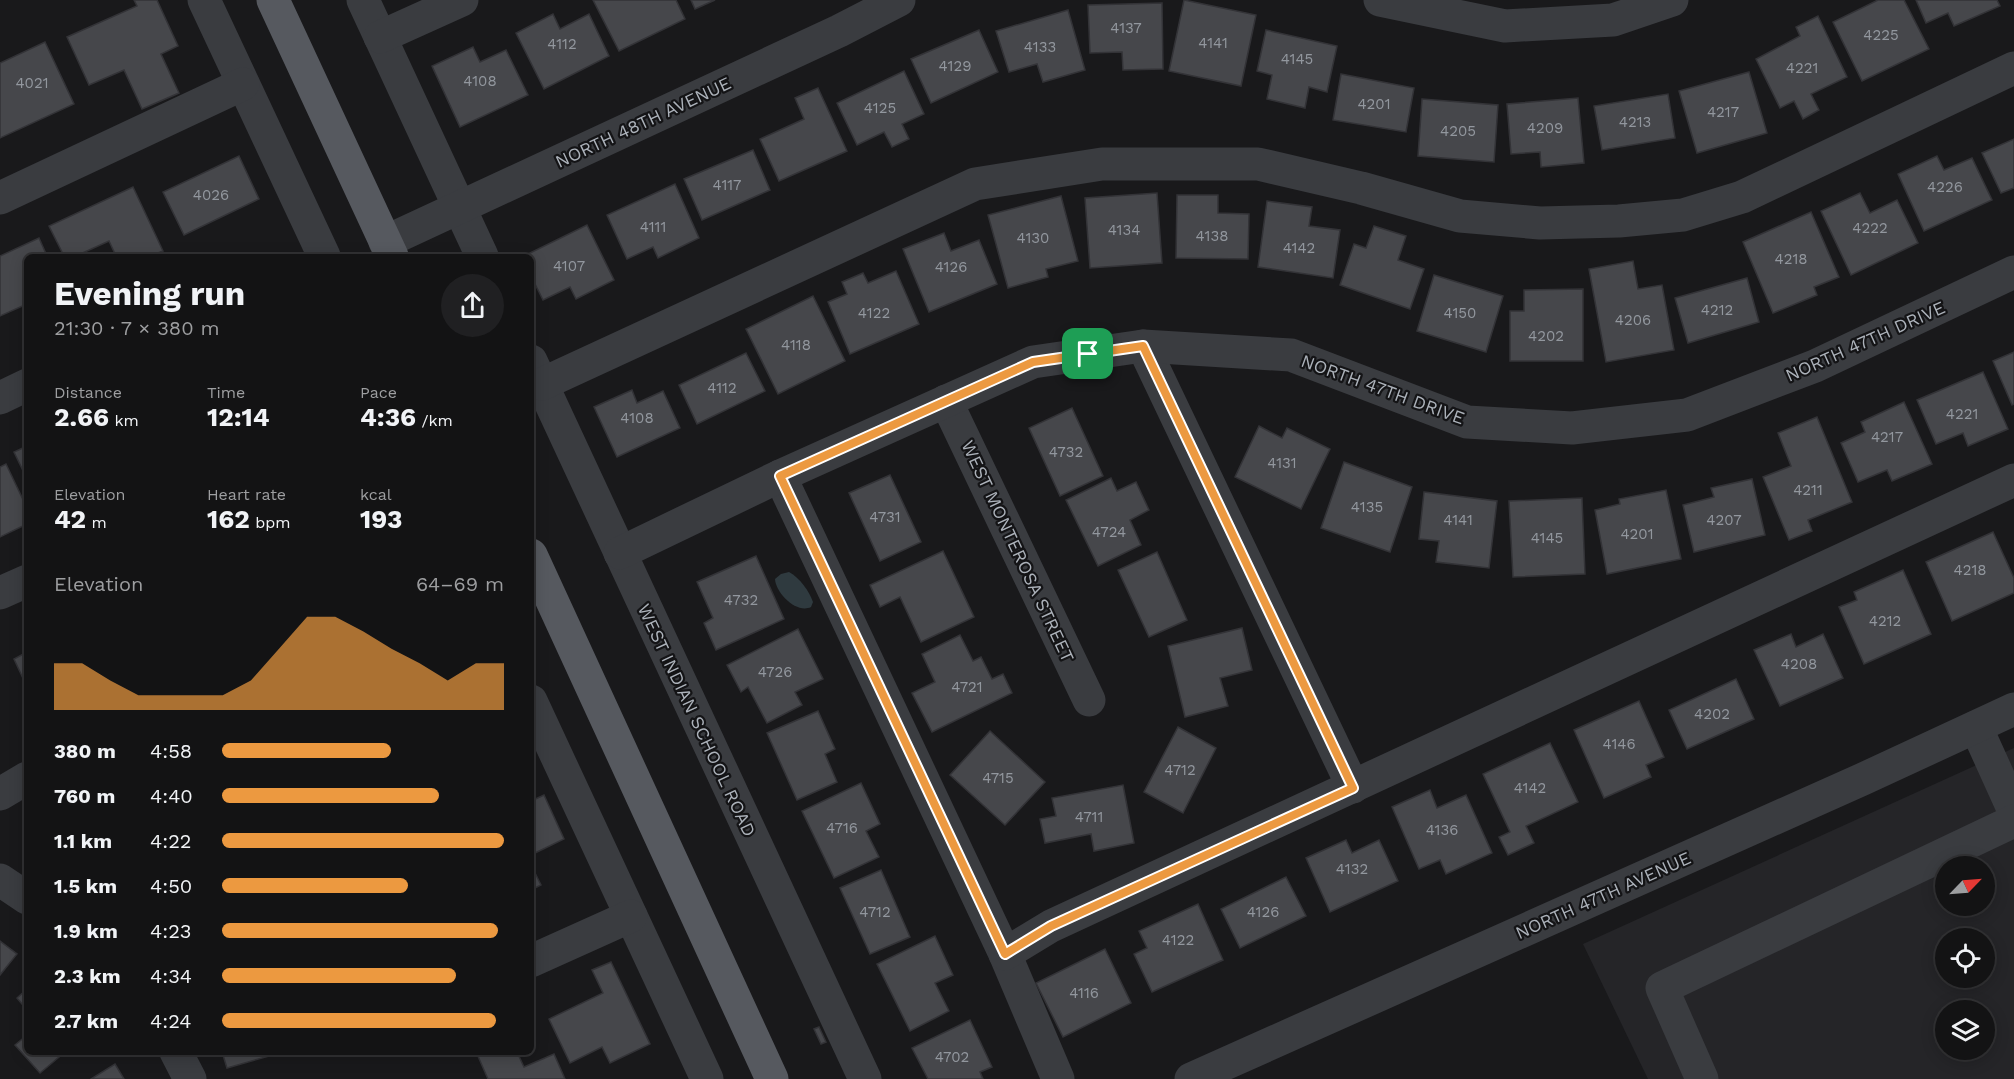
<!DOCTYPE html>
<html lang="en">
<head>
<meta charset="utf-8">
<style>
  :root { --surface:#131314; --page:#202022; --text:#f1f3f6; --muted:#9d9ea0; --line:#323234; --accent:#ec9940 }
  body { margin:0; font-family:"Work Sans",sans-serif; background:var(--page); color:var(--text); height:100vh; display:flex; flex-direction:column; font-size:22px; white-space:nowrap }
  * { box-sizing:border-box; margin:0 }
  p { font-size:20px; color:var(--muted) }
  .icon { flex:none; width:33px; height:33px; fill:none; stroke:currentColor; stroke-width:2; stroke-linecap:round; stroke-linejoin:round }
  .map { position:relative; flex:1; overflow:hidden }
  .drawer { position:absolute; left:24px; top:254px; width:510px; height:801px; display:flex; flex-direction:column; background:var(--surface); border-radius:9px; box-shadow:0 3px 15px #0003,0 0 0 2px var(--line) }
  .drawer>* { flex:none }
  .needle { width:39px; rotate:65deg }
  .fabs { position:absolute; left:1935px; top:856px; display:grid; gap:12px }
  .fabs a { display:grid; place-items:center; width:60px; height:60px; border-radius:50%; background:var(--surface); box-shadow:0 3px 15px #0003,0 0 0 2px var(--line); font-size:30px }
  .pin { position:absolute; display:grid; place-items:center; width:51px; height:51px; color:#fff; margin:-26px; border-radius:12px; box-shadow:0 3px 9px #0006 }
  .round { display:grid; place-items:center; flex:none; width:63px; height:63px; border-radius:32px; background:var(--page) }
  .head { display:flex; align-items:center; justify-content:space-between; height:102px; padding:0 30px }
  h1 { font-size:33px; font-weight:700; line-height:45px }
  .metrics { display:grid; grid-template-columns:repeat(3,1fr); gap:9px; height:102px; padding:6px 30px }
  .metrics div { display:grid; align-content:center }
  .metrics b { font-size:26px; font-weight:700 }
  .metrics small { font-size:16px; font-weight:400 }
  .metrics p { font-size:16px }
  .chart { height:168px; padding:12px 30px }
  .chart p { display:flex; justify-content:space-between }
  .chart svg { width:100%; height:108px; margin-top:6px; fill:var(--accent); opacity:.7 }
  ul { padding:0 30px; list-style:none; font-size:20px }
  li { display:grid; grid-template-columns:96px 72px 1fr; align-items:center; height:45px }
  li i { height:15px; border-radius:8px; background:var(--accent) }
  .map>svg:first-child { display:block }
  .built { fill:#252528; fill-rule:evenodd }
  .water { fill:#2f3a3f }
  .building { fill:#46474b; stroke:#333337; stroke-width:1.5 }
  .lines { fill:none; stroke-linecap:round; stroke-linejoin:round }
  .minor { stroke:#3a3c40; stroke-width:33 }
  .major { stroke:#56595f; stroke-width:33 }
  .route-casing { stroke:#fff; stroke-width:12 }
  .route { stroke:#ec9940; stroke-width:8 }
  .labels { text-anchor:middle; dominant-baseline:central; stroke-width:4.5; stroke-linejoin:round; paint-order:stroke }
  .number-label { font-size:15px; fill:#92979e }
  .street-label { font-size:18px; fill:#acb2ba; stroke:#141416 }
</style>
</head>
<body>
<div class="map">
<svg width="2014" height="1079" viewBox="0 0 2014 1079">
  <rect width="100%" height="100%" fill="#19191b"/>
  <path class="built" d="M2014 748V1079H1648L1583 944ZM1946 867H1984V906H1946ZM1946 939H1984V978H1946ZM1946 1011H1984V1050H1946Z"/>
  <path class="water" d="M789 572C800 578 809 591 813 602L811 607C797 614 776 594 775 579L781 574Z"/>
  <g class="building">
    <polygon points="134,0 157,0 178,46 161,54 179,93 142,109 124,70 89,85 67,37 137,6"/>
    <polygon points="593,0 676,0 685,19 619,51"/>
    <polygon points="691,0 715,0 695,9"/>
    <polygon points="1184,0 1256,15 1241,86 1169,71"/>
    <polygon points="1878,0 1904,0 1929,49 1862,81 1833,22"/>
    <polygon points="1916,0 1997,0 2000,6 1954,26 1948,13 1926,23"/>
    <polygon points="1162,3 1163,69 1123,70 1122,52 1090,53 1088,5"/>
    <polygon points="1068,10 1085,70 1043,82 1037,64 1009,72 996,31"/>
    <polygon points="553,14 560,29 589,14 609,56 544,89 516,33"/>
    <polygon points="1818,16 1847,77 1811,94 1819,110 1803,119 1794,101 1780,108 1756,59 1800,36 1796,27"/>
    <polygon points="979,30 998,72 931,103 911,59"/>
    <polygon points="1266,30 1337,46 1327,92 1309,87 1305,108 1267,99 1272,75 1257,71"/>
    <polygon points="45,42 74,104 0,138 0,63"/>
    <polygon points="473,47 480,62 506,50 528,95 460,127 432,66"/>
    <polygon points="904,71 924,114 902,124 909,139 892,147 884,132 857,145 837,103"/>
    <polygon points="1749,72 1767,133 1697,153 1679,91"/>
    <polygon points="1341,74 1414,88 1406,132 1333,120"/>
    <polygon points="818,88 847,151 779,181 760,139 804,119 795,98"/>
    <polygon points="1668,94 1675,138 1602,150 1594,106"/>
    <polygon points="1578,98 1584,163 1541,167 1540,152 1511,154 1507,104"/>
    <polygon points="1422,99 1498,105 1494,162 1418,156"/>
    <polygon points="2014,139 2014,188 2001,193 1982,153"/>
    <polygon points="753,150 770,190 702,220 684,179"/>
    <polygon points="239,156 259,199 184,235 163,192"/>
    <polygon points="1937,156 1944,170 1972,158 1992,200 1924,231 1898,174"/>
    <polygon points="675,184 699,238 658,258 653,247 627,259 607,215"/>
    <polygon points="133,187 163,251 150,256 116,256 109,241 76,256 64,256 49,226"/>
    <polygon points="1157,193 1162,263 1090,268 1085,198"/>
    <polygon points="1860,193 1870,213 1897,200 1918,243 1851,275 1821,211"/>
    <polygon points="1177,195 1218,195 1218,213 1249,214 1248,259 1176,258"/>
    <polygon points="1061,196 1078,261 1046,269 1048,277 1008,288 988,215"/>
    <polygon points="1267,201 1312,207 1309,226 1340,230 1333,278 1258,267"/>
    <polygon points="1811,212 1839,277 1814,287 1817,295 1773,313 1743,242"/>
    <polygon points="587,225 614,280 576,299 570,287 543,300 531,276 531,256 524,256"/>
    <polygon points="1374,226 1406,236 1398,260 1424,269 1410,309 1340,285 1354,244 1366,248"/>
    <polygon points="944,233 951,251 979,240 997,284 929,312 903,249"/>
    <polygon points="39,238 47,256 27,256 27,304 0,316 0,256"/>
    <polygon points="1633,261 1638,289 1662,285 1674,350 1606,362 1589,269"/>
    <polygon points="896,271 919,324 850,354 828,302 847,294 842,282 863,273 868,283"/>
    <polygon points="1434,275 1503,296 1486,352 1417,331"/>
    <polygon points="1747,278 1759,322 1688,343 1675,298"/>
    <polygon points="1583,289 1583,361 1510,361 1510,311 1524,311 1524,290"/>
    <polygon points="813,296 845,361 778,394 746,329"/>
    <polygon points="2014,352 2014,404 2012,405 1993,361"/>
    <polygon points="746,353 765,391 697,424 679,385"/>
    <polygon points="1983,372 2008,429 1968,446 1963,433 1936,444 1917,400"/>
    <polygon points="632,390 637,403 663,391 680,428 617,457 594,407"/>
    <polygon points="1904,402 1932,464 1892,481 1887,470 1858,482 1841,443 1865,432 1861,422"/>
    <polygon points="1072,408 1103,476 1060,496 1029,428"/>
    <polygon points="1817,417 1852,502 1808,520 1812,531 1789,540 1763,477 1791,466 1778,433"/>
    <polygon points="1259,426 1282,438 1287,428 1330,449 1301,509 1235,477"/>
    <polygon points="27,446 27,479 14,452"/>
    <polygon points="1344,462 1412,487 1390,552 1321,528"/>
    <polygon points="6,464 27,508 27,524 0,537 0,467"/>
    <polygon points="890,475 921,542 880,561 849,493"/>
    <polygon points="1111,478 1117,491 1136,482 1149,510 1130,520 1141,545 1098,566 1066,500"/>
    <polygon points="1752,479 1765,535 1694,552 1683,505 1714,497 1711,488"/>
    <polygon points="1666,490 1681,559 1607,574 1595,510 1620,504 1619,499"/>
    <polygon points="1424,492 1497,501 1489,568 1436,562 1439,541 1419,539"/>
    <polygon points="1582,498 1585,574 1513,577 1509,501"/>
    <polygon points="1993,532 2014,578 2014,593 1952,621 1926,562"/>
    <polygon points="943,551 974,617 921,642 900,597 880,607 870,585"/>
    <polygon points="1157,552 1187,620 1149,637 1118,570"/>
    <polygon points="756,556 784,619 716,650 704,623 713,618 697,582"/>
    <polygon points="1903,570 1931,634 1864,664 1839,607 1857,600 1854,592"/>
    <polygon points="1242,628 1252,670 1220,678 1228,706 1185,717 1168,646"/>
    <polygon points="798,629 823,679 795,692 802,705 767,723 748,687 741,692 727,665"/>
    <polygon points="1791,634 1796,647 1823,634 1843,678 1780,706 1754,650"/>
    <polygon points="960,635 973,661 981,657 992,679 1003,674 1012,693 932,732 912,693 935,682 922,654"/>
    <polygon points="27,652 27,687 14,659"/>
    <polygon points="1736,679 1754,719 1687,749 1669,710"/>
    <polygon points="1639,701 1664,757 1646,765 1651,777 1604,798 1574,730"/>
    <polygon points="818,711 835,749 825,754 837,782 797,800 767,733"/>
    <polygon points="1178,727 1216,748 1183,813 1144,792"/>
    <polygon points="990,731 1045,782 1005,825 950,775"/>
    <polygon points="1550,743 1578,802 1526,826 1534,843 1508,855 1499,837 1510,832 1483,774"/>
    <polygon points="861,783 880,824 866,831 879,857 834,878 802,811"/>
    <polygon points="1123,785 1134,843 1094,851 1091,834 1045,843 1040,819 1056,816 1052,798"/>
    <polygon points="1430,790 1437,808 1466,795 1492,853 1446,874 1440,860 1419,869 1392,807"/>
    <polygon points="544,795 564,839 531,855 531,801"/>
    <polygon points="1346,840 1352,853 1379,840 1398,881 1330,912 1306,858"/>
    <polygon points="531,865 541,885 531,890"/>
    <polygon points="881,870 910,937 870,954 840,888"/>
    <polygon points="1286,877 1306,916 1240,948 1221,909"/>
    <polygon points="1198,904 1223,960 1152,992 1134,954 1147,948 1139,931"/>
    <polygon points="935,936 953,975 935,983 949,1011 910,1031 877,964"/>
    <polygon points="0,941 17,954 0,975"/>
    <polygon points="1105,949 1131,1003 1063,1037 1036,983"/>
    <polygon points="611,962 650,1044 610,1063 602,1047 570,1063 549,1019 603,993 592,970"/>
    <polygon points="27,989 27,1010 17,998"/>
    <polygon points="970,1020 992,1067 980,1072 983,1079 928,1079 912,1048"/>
    <polygon points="819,1027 826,1042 821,1044 814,1029"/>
    <polygon points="27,1035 27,1052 65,1052 40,1073 15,1045"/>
    <polygon points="222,1052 283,1052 227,1068"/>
    <polygon points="482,1052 517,1052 524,1067 554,1054 565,1079 488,1079 477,1054"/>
    <polygon points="115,1064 124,1079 91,1079"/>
  </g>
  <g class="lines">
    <g class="minor">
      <polyline points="204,0 324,256"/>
      <polyline points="363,0 482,256"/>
      <polyline points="1380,0 1505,26 1613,20 1672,0"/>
      <polyline points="380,37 462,0"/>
      <polyline points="0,198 243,84"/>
      <polyline points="385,242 839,31 899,0"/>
      <polyline points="1143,346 1353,787"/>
      <polyline points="531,361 865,1079"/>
      <polyline points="542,384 975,184 1102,164 1258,164 1361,188 1460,216 1540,223 1619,221 1683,215 1742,197 2014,68"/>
      <polyline points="0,398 27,385"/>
      <polyline points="946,401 1089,700"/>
      <polyline points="780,476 1005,954 1058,1079"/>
      <polyline points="620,553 780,476 1033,362 1143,346 1291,355 1467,422 1572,428 1687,415 1815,366 2014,272"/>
      <polyline points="0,593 27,581"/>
      <polyline points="531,701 707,1079"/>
      <polyline points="1976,727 2014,811"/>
      <polyline points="0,794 27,778"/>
      <polyline points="0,880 27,898"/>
      <polyline points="1005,954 1051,926 2014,480"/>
      <polyline points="531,961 631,916"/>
      <polyline points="176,1052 190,1079"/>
      <polyline points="1191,1079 1863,779 2014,709"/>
      <polyline points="1702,1079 1662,988 2014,821"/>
    </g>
    <g class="major">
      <polyline points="273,0 392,256"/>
      <polyline points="531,555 772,1079"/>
    </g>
  </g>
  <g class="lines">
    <defs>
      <polygon id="route" points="1143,346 1353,788 1051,926 1005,954 780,476 1033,362"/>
    </defs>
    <use href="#route" class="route-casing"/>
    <use href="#route" class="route"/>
  </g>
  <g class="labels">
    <g class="number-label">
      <text x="1126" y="28">4137</text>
      <text x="1881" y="35">4225</text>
      <text x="1213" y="43">4141</text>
      <text x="562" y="44">4112</text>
      <text x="1040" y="47">4133</text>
      <text x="1297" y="59">4145</text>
      <text x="955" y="66">4129</text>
      <text x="1802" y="68">4221</text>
      <text x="480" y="81">4108</text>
      <text x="32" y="83">4021</text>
      <text x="1374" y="104">4201</text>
      <text x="880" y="108">4125</text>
      <text x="1723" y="112">4217</text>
      <text x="1635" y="122">4213</text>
      <text x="1545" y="128">4209</text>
      <text x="1458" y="131">4205</text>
      <text x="727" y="185">4117</text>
      <text x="1945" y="187">4226</text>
      <text x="211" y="195">4026</text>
      <text x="653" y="227">4111</text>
      <text x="1870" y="228">4222</text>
      <text x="1124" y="230">4134</text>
      <text x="1212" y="236">4138</text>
      <text x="1033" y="238">4130</text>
      <text x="1299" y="248">4142</text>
      <text x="1791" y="259">4218</text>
      <text x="569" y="266">4107</text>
      <text x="951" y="267">4126</text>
      <text x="1717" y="310">4212</text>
      <text x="874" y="313">4122</text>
      <text x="1460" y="313">4150</text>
      <text x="1633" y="320">4206</text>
      <text x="1546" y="336">4202</text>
      <text x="796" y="345">4118</text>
      <text x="722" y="388">4112</text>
      <text x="1962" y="414">4221</text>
      <text x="637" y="418">4108</text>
      <text x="1887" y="437">4217</text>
      <text x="1066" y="452">4732</text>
      <text x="1282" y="463">4131</text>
      <text x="1808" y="490">4211</text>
      <text x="1367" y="507">4135</text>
      <text x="885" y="517">4731</text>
      <text x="1458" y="520">4141</text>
      <text x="1724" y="520">4207</text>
      <text x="1109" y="532">4724</text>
      <text x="1637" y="534">4201</text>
      <text x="1547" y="538">4145</text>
      <text x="1970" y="570">4218</text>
      <text x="741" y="600">4732</text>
      <text x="1885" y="621">4212</text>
      <text x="1799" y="664">4208</text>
      <text x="775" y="672">4726</text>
      <text x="967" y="687">4721</text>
      <text x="1712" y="714">4202</text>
      <text x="1619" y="744">4146</text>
      <text x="1180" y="770">4712</text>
      <text x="998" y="778">4715</text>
      <text x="1530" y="788">4142</text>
      <text x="1089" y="817">4711</text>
      <text x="842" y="828">4716</text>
      <text x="1442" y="830">4136</text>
      <text x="1352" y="869">4132</text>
      <text x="875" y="912">4712</text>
      <text x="1263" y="912">4126</text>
      <text x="1178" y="940">4122</text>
      <text x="1084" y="993">4116</text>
      <text x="952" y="1057">4702</text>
    </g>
    <g class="street-label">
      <text transform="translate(643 122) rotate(-25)">NORTH 48TH AVENUE</text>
      <text transform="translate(1865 341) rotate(-24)">NORTH 47TH DRIVE</text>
      <text transform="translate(1383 389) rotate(20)">NORTH 47TH DRIVE</text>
      <text transform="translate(1018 551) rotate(65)">WEST MONTEROSA STREET</text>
      <text transform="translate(697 720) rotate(65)">WEST INDIAN SCHOOL ROAD</text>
      <text transform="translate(1603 895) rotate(-24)">NORTH 47TH AVENUE</text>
    </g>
  </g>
</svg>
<div class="fabs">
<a><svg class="needle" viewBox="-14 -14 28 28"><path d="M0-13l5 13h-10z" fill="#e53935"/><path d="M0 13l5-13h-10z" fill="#9d9ea0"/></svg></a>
<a><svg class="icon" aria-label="locate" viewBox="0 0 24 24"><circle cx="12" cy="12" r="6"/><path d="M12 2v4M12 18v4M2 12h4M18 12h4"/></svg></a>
<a><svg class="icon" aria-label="layers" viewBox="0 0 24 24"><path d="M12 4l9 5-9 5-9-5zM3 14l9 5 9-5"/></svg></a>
</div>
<div class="pin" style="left:1088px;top:354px;background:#1e9e55"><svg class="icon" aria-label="arrive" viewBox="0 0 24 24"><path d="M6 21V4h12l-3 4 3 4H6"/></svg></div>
<section class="drawer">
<div class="head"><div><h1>Evening run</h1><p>21:30 · 7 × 380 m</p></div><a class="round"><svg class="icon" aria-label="share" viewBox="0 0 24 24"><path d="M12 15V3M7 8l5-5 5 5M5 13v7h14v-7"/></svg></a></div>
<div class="metrics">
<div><p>Distance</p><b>2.66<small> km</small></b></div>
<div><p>Time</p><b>12:14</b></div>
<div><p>Pace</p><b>4:36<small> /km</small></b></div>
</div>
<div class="metrics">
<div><p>Elevation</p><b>42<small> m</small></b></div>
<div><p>Heart rate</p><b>162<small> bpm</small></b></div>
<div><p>kcal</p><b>193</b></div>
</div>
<div class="chart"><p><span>Elevation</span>64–69 m</p>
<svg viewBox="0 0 160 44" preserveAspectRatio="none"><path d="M0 44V25L10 25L20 32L30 38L40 38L50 38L60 38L70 32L80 19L90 6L100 6L110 12L120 19L130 25L140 32L150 25L160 25V44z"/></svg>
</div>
<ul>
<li><b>380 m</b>4:58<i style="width:60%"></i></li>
<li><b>760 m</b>4:40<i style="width:77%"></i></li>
<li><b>1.1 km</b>4:22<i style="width:100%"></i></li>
<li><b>1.5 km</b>4:50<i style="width:66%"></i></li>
<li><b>1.9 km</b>4:23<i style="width:98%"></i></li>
<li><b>2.3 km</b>4:34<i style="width:83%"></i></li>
<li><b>2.7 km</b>4:24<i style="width:97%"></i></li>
</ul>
</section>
</div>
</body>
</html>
